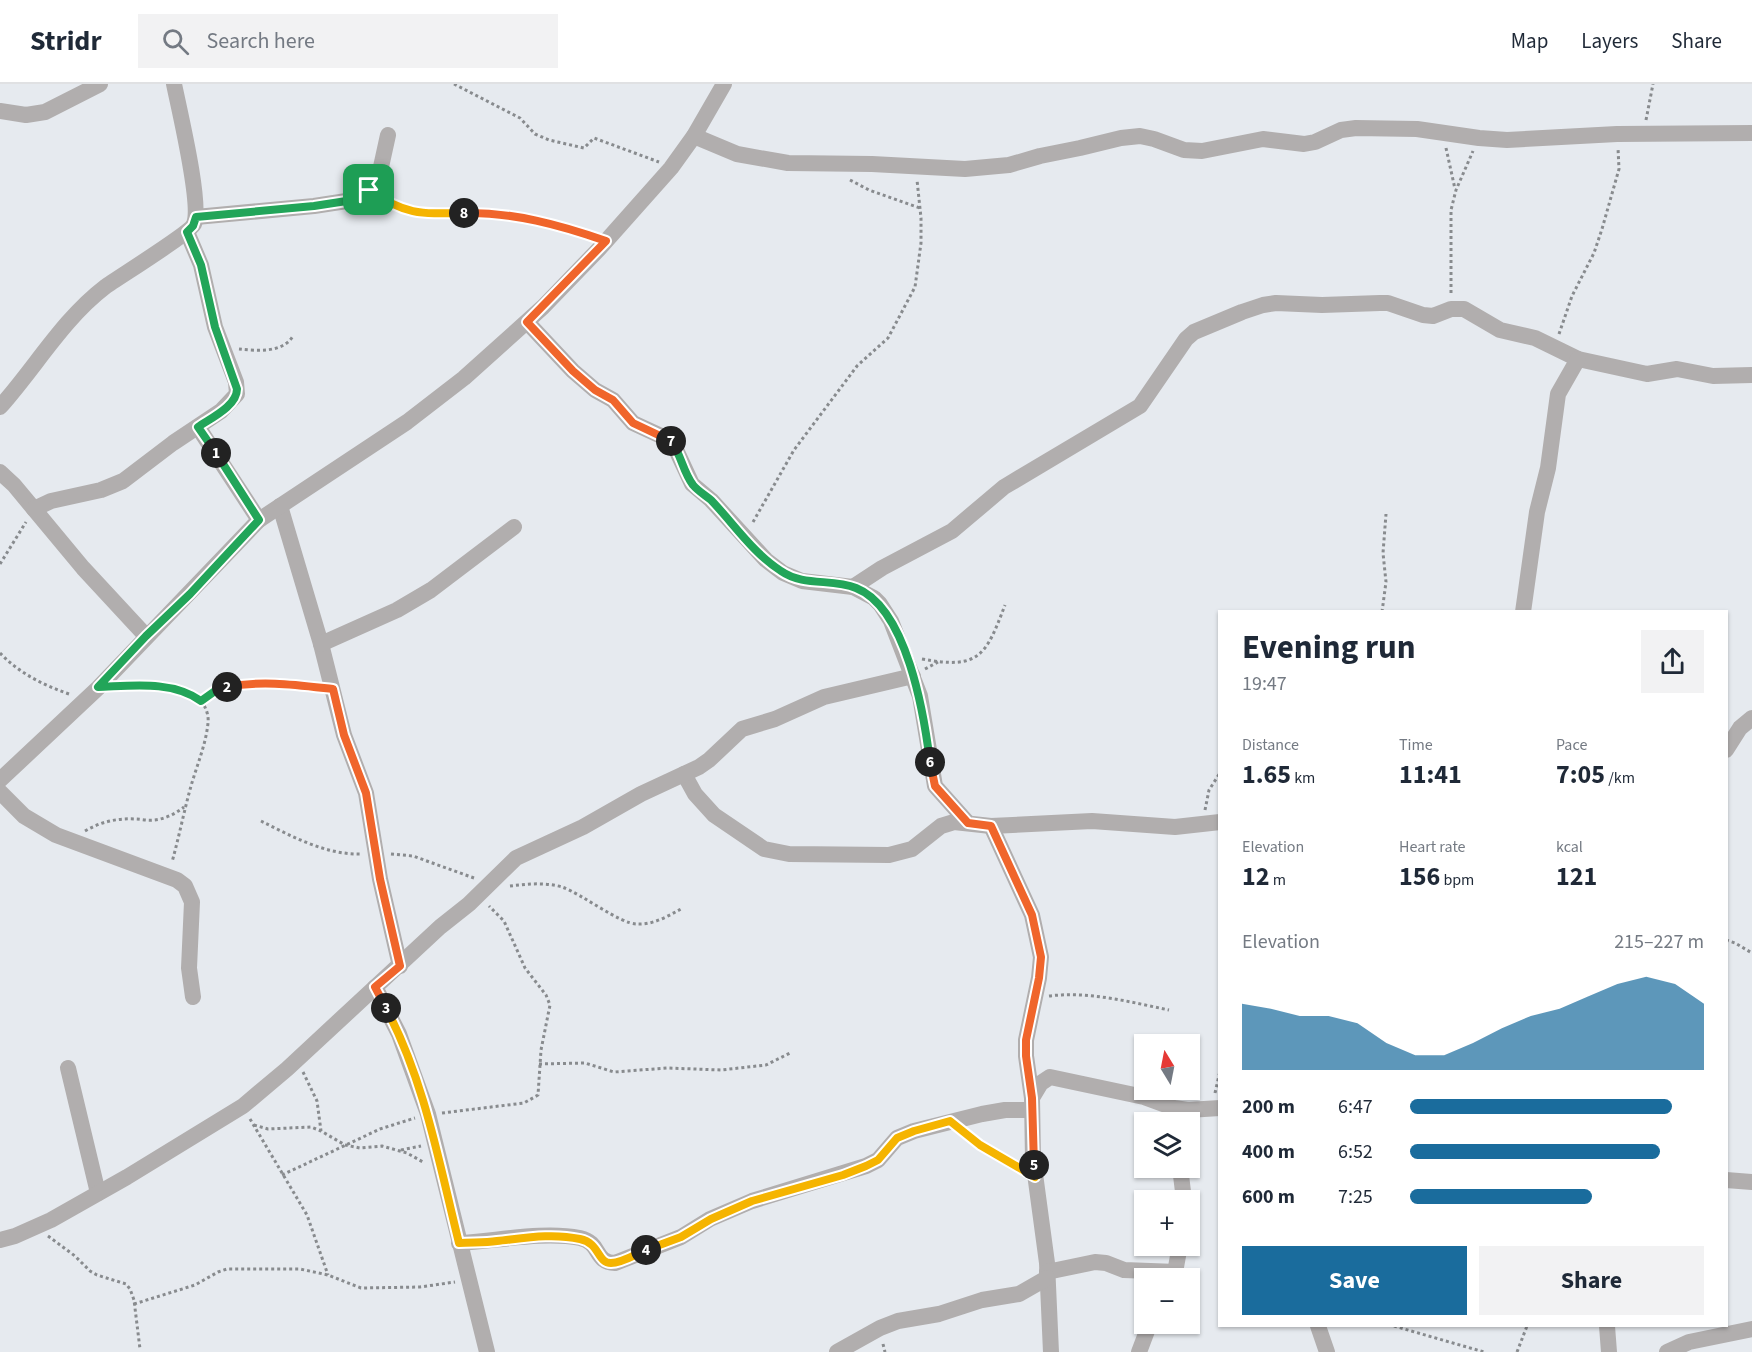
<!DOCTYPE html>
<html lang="en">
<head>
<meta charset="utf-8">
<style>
  :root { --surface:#fff; --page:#f2f2f3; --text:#1f2937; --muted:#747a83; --line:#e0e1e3; --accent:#1a6c9d }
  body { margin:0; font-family:"Source Sans 3",sans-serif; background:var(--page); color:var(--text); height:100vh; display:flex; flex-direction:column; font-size:22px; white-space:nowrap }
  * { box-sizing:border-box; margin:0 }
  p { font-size:20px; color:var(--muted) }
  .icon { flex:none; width:33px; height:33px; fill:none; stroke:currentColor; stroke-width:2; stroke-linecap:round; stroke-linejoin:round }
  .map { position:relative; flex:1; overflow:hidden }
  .panel { position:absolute; left:1218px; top:526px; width:510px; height:717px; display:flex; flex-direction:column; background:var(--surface); border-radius:0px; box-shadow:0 2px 4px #0004 }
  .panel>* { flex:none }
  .needle { width:39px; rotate:350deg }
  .tools { position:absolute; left:1134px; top:950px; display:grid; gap:12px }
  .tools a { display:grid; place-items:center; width:66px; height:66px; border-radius:0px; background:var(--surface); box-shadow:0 2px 4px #0004; font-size:30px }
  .pin { position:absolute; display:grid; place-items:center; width:51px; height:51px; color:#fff; margin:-26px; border-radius:12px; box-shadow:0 3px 9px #0006 }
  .km { position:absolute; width:30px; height:30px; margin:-15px; border-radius:50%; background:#222; color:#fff; font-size:16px; line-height:30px; text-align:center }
  .round { display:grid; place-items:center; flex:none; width:63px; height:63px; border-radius:0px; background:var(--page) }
  .overview { display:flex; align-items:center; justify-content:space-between; height:102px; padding:0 24px }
  h1 { font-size:33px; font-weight:700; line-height:45px }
  .stats { display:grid; grid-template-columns:repeat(3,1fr); gap:9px; height:102px; padding:6px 24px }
  .stats div { display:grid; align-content:center }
  .stats b { font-size:26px; font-weight:700 }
  .stats small { font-size:16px; font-weight:400 }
  .stats p { font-size:16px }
  .chart { height:168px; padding:12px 24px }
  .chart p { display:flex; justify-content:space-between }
  .chart svg { width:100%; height:108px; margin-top:6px; fill:var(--accent); opacity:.7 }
  .button { display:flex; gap:12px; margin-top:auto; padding:12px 24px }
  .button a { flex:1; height:69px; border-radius:0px; background:var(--accent); color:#fff; font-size:24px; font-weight:700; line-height:69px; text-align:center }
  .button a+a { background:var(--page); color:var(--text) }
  ul { padding:0 24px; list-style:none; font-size:20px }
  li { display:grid; grid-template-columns:96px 72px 1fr; align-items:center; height:45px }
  li i { height:15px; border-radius:8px; background:var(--accent) }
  header { display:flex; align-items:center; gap:36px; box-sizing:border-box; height:84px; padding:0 30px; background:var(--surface); border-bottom:2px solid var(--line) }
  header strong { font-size:28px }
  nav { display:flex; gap:33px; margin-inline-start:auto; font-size:21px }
  .search { width:420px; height:54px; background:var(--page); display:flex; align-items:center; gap:15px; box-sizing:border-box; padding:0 21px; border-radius:0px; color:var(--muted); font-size:22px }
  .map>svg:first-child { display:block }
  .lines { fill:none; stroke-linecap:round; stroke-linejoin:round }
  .path { stroke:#888b8e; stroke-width:3; stroke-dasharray:3 3; stroke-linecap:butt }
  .minor { stroke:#b1aeae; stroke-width:16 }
  .split-1-casing { stroke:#fff; stroke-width:12 }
  .split-2-casing { stroke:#fff; stroke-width:12 }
  .split-3-casing { stroke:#fff; stroke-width:12 }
  .split-4-casing { stroke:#fff; stroke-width:12 }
  .split-5-casing { stroke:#fff; stroke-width:12 }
  .split-6-casing { stroke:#fff; stroke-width:12 }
  .split-7-casing { stroke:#fff; stroke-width:12 }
  .split-8-casing { stroke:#fff; stroke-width:12 }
  .split-9-casing { stroke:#fff; stroke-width:12 }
  .split-1 { stroke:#22a559; stroke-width:8 }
  .split-2 { stroke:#22a559; stroke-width:8 }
  .split-3 { stroke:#f0652b; stroke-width:8 }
  .split-4 { stroke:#f5b400; stroke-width:8 }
  .split-5 { stroke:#f5b400; stroke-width:8 }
  .split-6 { stroke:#f0652b; stroke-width:8 }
  .split-7 { stroke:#22a559; stroke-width:8 }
  .split-8 { stroke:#f0652b; stroke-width:8 }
  .split-9 { stroke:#f5b400; stroke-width:8 }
</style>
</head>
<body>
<header>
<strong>Stridr</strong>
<div class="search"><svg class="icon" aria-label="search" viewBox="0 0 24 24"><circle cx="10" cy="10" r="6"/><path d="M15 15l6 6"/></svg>Search here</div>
<nav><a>Map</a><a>Layers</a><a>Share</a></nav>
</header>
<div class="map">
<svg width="1752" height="1268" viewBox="0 0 1752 1268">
  <rect width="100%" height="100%" fill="#e6eaef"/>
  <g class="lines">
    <g class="path">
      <polyline points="454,0 520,34 535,50 549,56 584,64 594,54 659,78"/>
      <polyline points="1646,36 1653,0"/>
      <polyline points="1446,64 1455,105"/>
      <polyline points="850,96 869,106 920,124"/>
      <path d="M380 113C416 138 457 123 497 129 529 133 562 142 592 152"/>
      <polyline points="1451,209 1451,126 1456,106 1473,67"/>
      <polyline points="1559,250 1572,212 1594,169 1602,145 1619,85 1618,64"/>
      <path d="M239 265C257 267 283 269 293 252"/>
      <polyline points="753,438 794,366 857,282 888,254 915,203 921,159 921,134 917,96"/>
      <polyline points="0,480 26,438"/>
      <polyline points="1382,528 1386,498 1383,469 1386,430"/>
      <path d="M0 569C19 589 43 601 69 610"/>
      <path d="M922 575C980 586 986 571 1005 521"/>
      <polyline points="925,585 938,578"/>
      <path d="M120 603C142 602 185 600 201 617 206 623 209 632 208 639 206 660 197 681 191 702 184 727 179 753 172 778"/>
      <path d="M200 617C235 591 277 599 317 603"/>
      <polyline points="1205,726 1209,706 1220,689"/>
      <path d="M261 737C291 752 326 771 361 770"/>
      <path d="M85 747C100 738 117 734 135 735 141 735 148 737 154 736 165 735 175 730 184 723"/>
      <polyline points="391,770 413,772 474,794"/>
      <path d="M510 802C527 800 545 798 562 803 582 810 620 840 637 840 653 841 668 832 681 825"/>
      <polyline points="1726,856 1735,859 1752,869"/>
      <path d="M1049 912C1089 907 1130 918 1169 926"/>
      <polyline points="539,980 585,979 614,988 667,984 721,986 766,981 790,969"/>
      <polyline points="303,988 317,1017 321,1047"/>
      <polyline points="1215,1009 1220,987"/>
      <polyline points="442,1029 524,1019 538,1011 541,966 550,921 546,911 525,884 504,837 489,822"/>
      <polyline points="250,1035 307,1131 328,1191"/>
      <polyline points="254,1041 268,1045 311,1043 321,1047 345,1061 360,1064 382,1062 407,1069 423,1078"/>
      <polyline points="965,1050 980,1061 1018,1083"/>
      <polyline points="401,1066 421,1062"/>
      <polyline points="282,1091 380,1045 415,1034"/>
      <polyline points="48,1152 75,1172 90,1187 97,1191 126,1200 130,1205 134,1216 140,1265"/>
      <polyline points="134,1220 195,1201 218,1188 227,1185 300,1185 328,1191 361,1204 420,1203 455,1198"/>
      <polyline points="1394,1242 1484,1268"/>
      <polyline points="883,1260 885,1268"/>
      <polyline points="1517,1268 1527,1242"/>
    </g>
    <g class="minor">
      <polyline points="0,27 26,31 45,28 100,0"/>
      <polyline points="694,52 737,70 788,79 872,80 965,85 1009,81 1040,72 1080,64 1121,54 1140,52 1154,55 1184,66 1202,67 1263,55 1304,60 1315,58 1341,46 1356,44 1417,45 1479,54 1507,56 1617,50 1752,49"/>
      <polyline points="196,133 314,122 353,116 369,106 379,92 388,51"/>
      <polyline points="527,238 573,287 595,306 613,316 633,339 672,357 692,400 711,416 766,476 783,489 802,497 853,503 874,514 880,520 891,537 920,612 935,702 968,739"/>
      <path d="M0 323C35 284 63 235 105 203 119 193 190 149 194 140 202 120 179 25 174 0"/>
      <polyline points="198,343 259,436"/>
      <polyline points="0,388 14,401 83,484 146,552"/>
      <polyline points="280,422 321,560 344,651 366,709 380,795 400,882"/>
      <polyline points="34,425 51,417 101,406 123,397 173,359 221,327 237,310 236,298 215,243 201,181 187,148"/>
      <polyline points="853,503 882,484 952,447 1004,403 1140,322 1186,255 1194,248 1242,228 1263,221 1276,219 1322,221 1380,219 1388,219 1423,231 1433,232 1451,225 1464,225 1500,246 1535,254 1578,275 1647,290 1677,285 1713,292 1752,291"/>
      <polyline points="1523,528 1537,428 1548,384 1558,310 1578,275"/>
      <polyline points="321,560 397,526 431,506 514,443"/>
      <polyline points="1726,666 1740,644 1752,634"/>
      <polyline points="684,690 695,710 714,731 764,765 789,770 889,771 912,765 941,742 954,738 991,742 1092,737 1175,743 1220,738"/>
      <polyline points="0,696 98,604 259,436 407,338 464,294 543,223 599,165 671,84 694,52 724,0"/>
      <polyline points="0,708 24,732 56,751 177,796 185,802 192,818 189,884 193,913"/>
      <polyline points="991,742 1032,831 1041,873 1039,894 1026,956 1026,972 1032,1014 1033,1075 1047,1179 1051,1268"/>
      <polyline points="375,903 399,950 428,1030 487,1268"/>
      <polyline points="68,984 98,1109"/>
      <polyline points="1032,1014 1041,999 1050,993 1144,1013 1174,1024 1188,1026 1220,1024"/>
      <polyline points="1180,1083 1184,1116"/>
      <polyline points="1726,1096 1752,1098"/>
      <polyline points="0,1156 15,1152 51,1136 127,1093 243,1022 287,985 440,843 469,820 516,774 583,743 641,710 699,683 709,676 742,645 775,635 824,613 913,592"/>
      <path d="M459 1159C497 1157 543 1147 580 1154 602 1159 593 1178 615 1179L681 1153 710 1135 752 1117 866 1082 878 1076 897 1054 914 1047 982 1030 1005 1026H1032"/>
      <polyline points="1047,1188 1095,1178 1106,1179 1124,1186 1177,1188"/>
      <polyline points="1174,1194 1180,1161"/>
      <polyline points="1318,1242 1327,1268"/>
      <polyline points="1607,1242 1609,1268"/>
      <polyline points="837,1268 880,1244 898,1237 939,1230 982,1216 1019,1210 1047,1194"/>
      <polyline points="1139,1268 1150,1239"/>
      <polyline points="1667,1268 1689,1258 1752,1245"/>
    </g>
  </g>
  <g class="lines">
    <defs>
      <path id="split-1" d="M216 369 198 343C211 334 237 322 237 305L215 243 201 181 187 148 193 142 196 133 314 122 353 116 369 106"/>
      <path id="split-2" d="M216 369 259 436 190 510 146 552 98 603C131 602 172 596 201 617L215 607 227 603"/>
      <path id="split-3" d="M227 603C262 596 297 601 333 605L344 651 366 709 380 795 400 882 375 903 386 924"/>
      <path id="split-4" d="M386 924C425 998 439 1079 459 1159 472 1158 484 1159 497 1157 525 1154 552 1149 580 1155 600 1159 597 1179 611 1179 622 1179 636 1170 646 1166"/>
      <polyline id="split-5" points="646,1166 681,1153 711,1135 752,1117 843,1091 866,1082 878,1076 897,1054 914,1047 950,1037 980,1061 1035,1093 1034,1081"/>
      <polyline id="split-6" points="930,678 935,702 968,739 991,742 1032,831 1041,873 1039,894 1026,956 1026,972 1032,1014 1034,1081"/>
      <path id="split-7" d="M671 357C681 370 683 388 693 401 698 407 705 411 711 416 734 440 753 469 781 487 804 503 832 494 856 504 907 524 924 630 930 678"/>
      <path id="split-8" d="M464 129C513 128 560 141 606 157L527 238 573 287 595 306 613 316 633 339 671 357"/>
      <path id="split-9" d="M369 106C405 131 421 130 464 129"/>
    </defs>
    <use href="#split-1" class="split-1-casing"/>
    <use href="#split-2" class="split-2-casing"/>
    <use href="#split-3" class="split-3-casing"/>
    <use href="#split-4" class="split-4-casing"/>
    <use href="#split-5" class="split-5-casing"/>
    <use href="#split-6" class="split-6-casing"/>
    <use href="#split-7" class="split-7-casing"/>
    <use href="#split-8" class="split-8-casing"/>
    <use href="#split-9" class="split-9-casing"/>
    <use href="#split-1" class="split-1"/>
    <use href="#split-2" class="split-2"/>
    <use href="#split-3" class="split-3"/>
    <use href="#split-4" class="split-4"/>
    <use href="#split-5" class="split-5"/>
    <use href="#split-6" class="split-6"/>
    <use href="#split-7" class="split-7"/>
    <use href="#split-8" class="split-8"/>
    <use href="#split-9" class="split-9"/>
  </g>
</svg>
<div class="tools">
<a><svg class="needle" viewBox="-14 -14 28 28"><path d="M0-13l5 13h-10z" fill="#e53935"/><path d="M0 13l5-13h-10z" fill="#747a83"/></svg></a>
<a><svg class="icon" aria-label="layers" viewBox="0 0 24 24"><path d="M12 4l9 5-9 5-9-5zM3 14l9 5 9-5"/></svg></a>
<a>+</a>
<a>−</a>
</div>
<div class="pin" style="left:369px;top:106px;background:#1e9e55"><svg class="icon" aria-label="arrive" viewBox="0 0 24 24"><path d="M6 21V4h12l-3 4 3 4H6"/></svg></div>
<b class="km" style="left:216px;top:369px">1</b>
<b class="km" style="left:227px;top:603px">2</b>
<b class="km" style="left:386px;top:924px">3</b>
<b class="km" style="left:646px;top:1166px">4</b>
<b class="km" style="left:1034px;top:1081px">5</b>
<b class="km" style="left:930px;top:678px">6</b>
<b class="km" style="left:671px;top:357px">7</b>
<b class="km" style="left:464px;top:129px">8</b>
<section class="panel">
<div class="overview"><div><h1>Evening run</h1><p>19:47</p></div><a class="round"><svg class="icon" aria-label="share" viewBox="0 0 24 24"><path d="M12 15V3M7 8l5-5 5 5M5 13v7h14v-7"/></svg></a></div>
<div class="stats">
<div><p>Distance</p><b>1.65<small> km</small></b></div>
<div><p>Time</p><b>11:41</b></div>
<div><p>Pace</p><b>7:05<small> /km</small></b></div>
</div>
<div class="stats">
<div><p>Elevation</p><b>12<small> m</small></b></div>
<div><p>Heart rate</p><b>156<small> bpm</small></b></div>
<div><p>kcal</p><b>121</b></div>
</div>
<div class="chart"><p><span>Elevation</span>215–227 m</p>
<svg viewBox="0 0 160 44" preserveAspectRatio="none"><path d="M0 44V17L10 19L20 22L30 22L40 25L50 33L60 38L70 38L80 33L90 27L100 22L110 19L120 14L130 9L140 6L150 9L160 17V44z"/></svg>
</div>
<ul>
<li><b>200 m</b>6:47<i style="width:89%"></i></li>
<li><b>400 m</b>6:52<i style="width:85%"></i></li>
<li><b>600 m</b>7:25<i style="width:62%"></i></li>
</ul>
<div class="button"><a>Save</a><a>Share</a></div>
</section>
</div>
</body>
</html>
